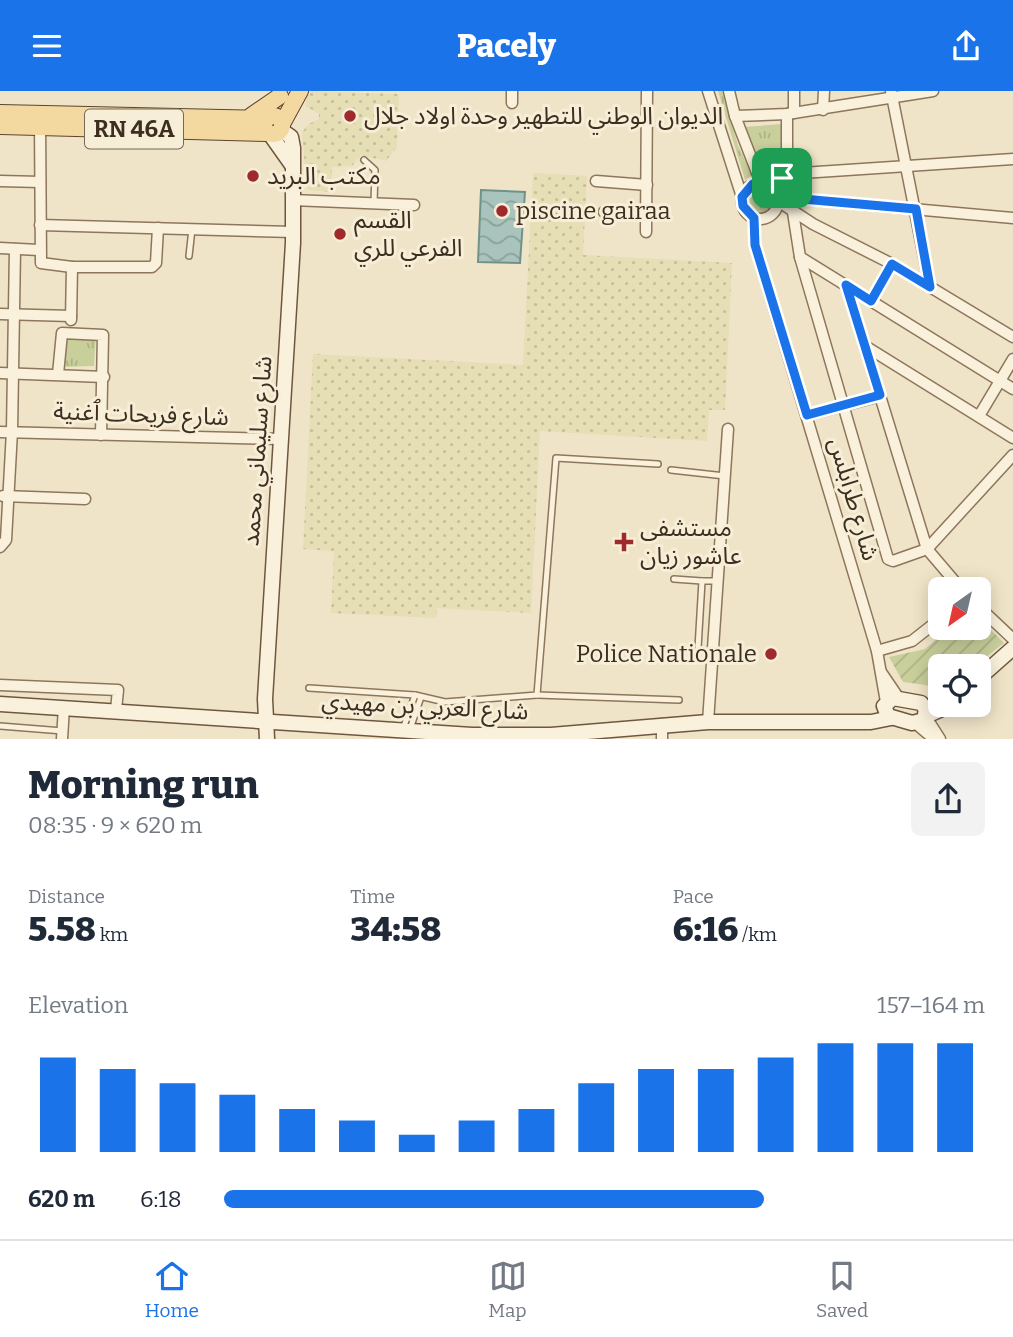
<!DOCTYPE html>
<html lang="en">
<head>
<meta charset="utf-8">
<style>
  :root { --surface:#fff; --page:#f2f2f3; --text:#1f2937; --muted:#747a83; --line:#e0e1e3; --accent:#1a73e8 }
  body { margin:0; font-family:Bitter,"Noto Sans Arabic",serif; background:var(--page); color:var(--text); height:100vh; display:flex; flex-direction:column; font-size:26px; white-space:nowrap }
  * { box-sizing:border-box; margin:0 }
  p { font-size:23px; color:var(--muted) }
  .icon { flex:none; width:38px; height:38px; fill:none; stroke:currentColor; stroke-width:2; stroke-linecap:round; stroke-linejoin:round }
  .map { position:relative; height:648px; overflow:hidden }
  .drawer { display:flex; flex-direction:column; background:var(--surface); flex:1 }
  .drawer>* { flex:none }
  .needle { width:46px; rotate:214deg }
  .tools { position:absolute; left:928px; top:486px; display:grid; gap:14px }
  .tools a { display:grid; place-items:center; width:63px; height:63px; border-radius:10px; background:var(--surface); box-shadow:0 4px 18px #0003; font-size:35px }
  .pin { position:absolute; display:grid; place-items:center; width:60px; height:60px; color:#fff; margin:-30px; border-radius:14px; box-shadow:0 4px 10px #0006 }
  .round { display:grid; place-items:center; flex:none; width:74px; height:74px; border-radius:10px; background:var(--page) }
  .summary { display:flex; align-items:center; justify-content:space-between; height:119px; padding:0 28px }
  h1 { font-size:38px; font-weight:800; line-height:52px }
  .stats { display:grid; grid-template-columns:repeat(3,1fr); gap:10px; height:119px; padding:7px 28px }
  .stats div { display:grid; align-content:center }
  .stats b { font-size:35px; font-weight:800 }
  .stats small { font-size:19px; font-weight:400 }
  .stats p { font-size:19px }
  .chart { height:196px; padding:14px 28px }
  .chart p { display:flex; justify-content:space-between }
  .chart svg { width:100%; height:126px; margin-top:7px; stroke:var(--accent); stroke-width:6 }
  ul { padding:0 28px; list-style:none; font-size:23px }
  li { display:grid; grid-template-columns:112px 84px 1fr; align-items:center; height:52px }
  li i { height:18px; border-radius:9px; background:var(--accent) }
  header { display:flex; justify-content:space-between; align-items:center; height:91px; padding:0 28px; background:var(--accent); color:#fff; font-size:32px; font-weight:800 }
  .tabs { display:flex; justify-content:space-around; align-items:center; height:98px; border-top:2px solid var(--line); background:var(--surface); font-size:19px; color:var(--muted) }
  .tabs a { display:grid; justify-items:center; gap:4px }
  .tabs .selected { color:var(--accent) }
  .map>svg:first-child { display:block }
  .farmland { fill:url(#farmland-dots) }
  .grass { fill:url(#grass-tufts) }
  .garden { fill:url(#garden-furrows) }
  .water { fill:url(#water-waves); stroke:#6f938a; stroke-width:2 }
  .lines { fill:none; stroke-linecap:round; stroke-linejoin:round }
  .lane-casing { stroke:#8d765c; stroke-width:8 }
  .street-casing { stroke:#8d765c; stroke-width:13 }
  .secondary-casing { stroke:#6f573f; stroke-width:17 }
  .primary-casing { stroke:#5b4430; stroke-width:18 }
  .lane { stroke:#faf1dc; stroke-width:5 }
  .street { stroke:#faf1dc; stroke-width:10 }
  .secondary { stroke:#faf1dc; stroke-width:14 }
  .primary { stroke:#f3d9a0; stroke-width:16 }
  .route-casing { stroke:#fff; stroke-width:14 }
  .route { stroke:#1a73e8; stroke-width:9 }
  .poi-dot { fill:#9e2a2b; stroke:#f7eed8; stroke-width:2.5 }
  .labels { text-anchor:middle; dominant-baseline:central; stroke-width:6; stroke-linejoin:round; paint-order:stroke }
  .shield { fill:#f7eed8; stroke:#756857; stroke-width:2 }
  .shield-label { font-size:23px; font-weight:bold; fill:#3d2e20 }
  .poi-label { font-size:24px; fill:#3d2e20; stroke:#f7eed8; text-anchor:start }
  .street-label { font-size:24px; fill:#3d2e20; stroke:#f7eed8 }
</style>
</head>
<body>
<header><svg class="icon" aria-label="menu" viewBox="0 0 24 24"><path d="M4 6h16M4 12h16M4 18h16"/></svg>Pacely<svg class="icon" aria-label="share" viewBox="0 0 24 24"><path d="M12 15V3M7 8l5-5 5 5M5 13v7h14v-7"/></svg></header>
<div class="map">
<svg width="1013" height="648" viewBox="0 0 1013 648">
  <defs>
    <pattern id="farmland-dots" width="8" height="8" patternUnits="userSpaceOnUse" patternTransform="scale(1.75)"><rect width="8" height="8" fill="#e6deb5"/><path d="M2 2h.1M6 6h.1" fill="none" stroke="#c6bf9b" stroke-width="1.8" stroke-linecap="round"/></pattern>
    <pattern id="grass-tufts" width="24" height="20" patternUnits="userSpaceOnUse" patternTransform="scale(1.75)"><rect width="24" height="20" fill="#c9cf9b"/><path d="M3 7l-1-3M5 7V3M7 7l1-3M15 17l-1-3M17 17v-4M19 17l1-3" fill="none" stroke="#aeb285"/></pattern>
    <pattern id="garden-furrows" width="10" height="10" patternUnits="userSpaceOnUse" patternTransform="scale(1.75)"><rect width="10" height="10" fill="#c9cf9b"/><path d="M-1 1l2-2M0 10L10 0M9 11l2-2" fill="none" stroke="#aeb285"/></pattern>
    <pattern id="water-waves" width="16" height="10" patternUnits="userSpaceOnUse" patternTransform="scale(1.75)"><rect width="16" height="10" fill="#a9c4bc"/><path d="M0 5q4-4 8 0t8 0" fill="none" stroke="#8ba098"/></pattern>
  </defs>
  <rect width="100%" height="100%" fill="#f0e4c8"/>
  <g class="farmland">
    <polygon points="307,0 399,3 397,56 386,70 361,64 352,75 332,76 331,101 307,99 302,41 309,33 319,28 319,23 306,15"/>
    <polygon points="533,82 587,85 583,164 732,172 725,319 709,319 707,350 540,340 531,522 437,517 436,527 331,522 334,460 303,458 313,263 523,274"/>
  </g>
  <g class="grass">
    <polygon points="718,0 722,0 738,54 752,84 745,89"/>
    <polygon points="782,33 781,79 765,81 744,36"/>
    <circle cx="760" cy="110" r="12"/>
    <polygon points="65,244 96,244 94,275 62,276"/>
  </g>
  <polygon class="garden" points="978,526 1004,552 973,576 940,576 940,596 903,591 889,566 925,558 949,537 978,537"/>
  <polygon class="water" points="481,99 525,101 520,172 478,171"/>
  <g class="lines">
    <defs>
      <g id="lane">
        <polyline points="364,69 375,79 374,112"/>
        <polyline points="189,165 192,138"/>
        <polyline points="671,379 725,385"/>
        <polyline points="674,488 702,490"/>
        <polyline points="698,557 702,490 718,490"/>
        <polyline points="309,597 415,604 445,611 537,604 556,367 658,373"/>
        <polyline points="537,604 679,609"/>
        <polyline points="0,635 63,640"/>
        <polyline points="403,638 415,604"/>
        <polyline points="410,638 421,606"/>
      </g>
      <g id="street">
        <polyline points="708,0 742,106"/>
        <polyline points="729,0 735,25 761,92"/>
        <polyline points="891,0 930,196"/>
        <polyline points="512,12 512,0"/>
        <polyline points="823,19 824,0"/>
        <polyline points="794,22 794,0"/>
        <polyline points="787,23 787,83 800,166 888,468 893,470 927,458 1013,364"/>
        <polyline points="735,25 787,23 933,0"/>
        <polyline points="40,31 41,172 72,176 152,176 156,172 158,137"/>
        <polyline points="0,90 40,91"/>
        <polyline points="596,90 647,94"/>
        <circle cx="760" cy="110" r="18"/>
        <polyline points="771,95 787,83 1013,68"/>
        <polyline points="791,107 1013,127"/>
        <polyline points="292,109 414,114"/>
        <polyline points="778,110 813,133 892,173 1013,246"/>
        <polyline points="604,121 646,122"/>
        <polyline points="754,127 755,154 877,560 886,611"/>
        <polyline points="40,134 293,141"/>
        <polyline points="646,141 647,0"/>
        <polyline points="0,157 39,159"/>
        <polyline points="800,166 1013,298"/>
        <polyline points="846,194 927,458 962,499"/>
        <polyline points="871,210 892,173"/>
        <polyline points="0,223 71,225"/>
        <polyline points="71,229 72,176"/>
        <polyline points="865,255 1013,347"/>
        <polyline points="0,282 104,286"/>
        <polyline points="58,283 62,242 103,244 101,344"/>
        <polyline points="808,324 880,305"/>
        <polyline points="979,325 1013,268"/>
        <polyline points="0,341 281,348"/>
        <polyline points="3,405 85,408"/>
        <polyline points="0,456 6,449 12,340 15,158"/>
        <polyline points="978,515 1013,548"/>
        <polyline points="877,560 912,550 940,528"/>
        <polyline points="881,581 898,606"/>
        <polyline points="0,594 118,599 116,619"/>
        <polyline points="926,626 940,648"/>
        <polyline points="708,631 728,338"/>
        <polyline points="915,632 934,648"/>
        <polyline points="62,648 64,616"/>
        <polyline points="662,648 662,633"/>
      </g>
      <g id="secondary">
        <polyline points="270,43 292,74"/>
        <polyline points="978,588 1013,557"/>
        <polygon points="893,607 921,612 926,618 924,629 912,632 888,625 884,615"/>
        <polyline points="0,613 472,644 551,644 708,631 871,631 891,627"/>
        <polyline points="926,625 951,614"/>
        <polyline points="267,648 265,608 293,152 293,57 291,46 281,39"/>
      </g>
      <g id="primary">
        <polyline points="0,22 267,28"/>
        <polyline points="251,25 280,5"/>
        <circle cx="273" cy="34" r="9"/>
        <polyline points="282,33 300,0"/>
        <polyline points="0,35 268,42"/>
      </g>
    </defs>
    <use href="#lane" class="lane-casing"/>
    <use href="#street" class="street-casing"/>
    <use href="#secondary" class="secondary-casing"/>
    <use href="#primary" class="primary-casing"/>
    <use href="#lane" class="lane"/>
    <use href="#street" class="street"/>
    <use href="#secondary" class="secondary"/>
    <use href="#primary" class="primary"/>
  </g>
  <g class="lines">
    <defs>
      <polygon id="route" points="787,83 791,107 916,118 930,196 892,173 871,210 846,194 880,304 807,324 755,154 754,127 743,115 742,106 753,93 771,95"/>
    </defs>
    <use href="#route" class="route-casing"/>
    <use href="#route" class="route"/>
  </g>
  <g class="poi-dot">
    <circle cx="350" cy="25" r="7"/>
    <circle cx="253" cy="85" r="7"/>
    <circle cx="502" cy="120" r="7"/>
    <circle cx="340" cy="143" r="7"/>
    <path d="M620.5 440.5h7v7h7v7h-7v7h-7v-7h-7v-7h7z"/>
    <circle cx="771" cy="563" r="7"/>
  </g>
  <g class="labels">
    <rect class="shield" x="85" y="18.5" width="98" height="39" rx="5"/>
    <g class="shield-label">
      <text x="134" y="38">RN 46A</text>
    </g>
    <g class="poi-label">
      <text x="364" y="25">الديوان الوطني للتطهير وحدة اولاد جلال</text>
      <text x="267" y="85">مكتب البريد</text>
      <text x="516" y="120">piscine gairaa</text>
      <text x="354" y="129">القسم<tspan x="354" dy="28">الفرعي للري</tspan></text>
      <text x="640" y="437">مستشفى<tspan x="640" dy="28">عاشور زيان</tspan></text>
      <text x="757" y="563" text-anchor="end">Police Nationale</text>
    </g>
    <g class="street-label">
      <text transform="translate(141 323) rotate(2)">شارع فريحات ٱغنية</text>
      <text transform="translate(257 360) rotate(-86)">شارع سليماني محمد</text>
      <text transform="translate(854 408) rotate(74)">شارع طرابلس</text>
      <text transform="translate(425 615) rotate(3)">شارع العربي بن مهيدي</text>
    </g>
  </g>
</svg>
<div class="tools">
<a><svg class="needle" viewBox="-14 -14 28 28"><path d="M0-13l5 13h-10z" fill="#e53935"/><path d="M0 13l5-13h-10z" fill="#747a83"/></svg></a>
<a><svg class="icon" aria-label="locate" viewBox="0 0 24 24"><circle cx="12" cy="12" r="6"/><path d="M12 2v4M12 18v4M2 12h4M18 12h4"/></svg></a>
</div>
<div class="pin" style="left:782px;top:87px;background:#1e9e55"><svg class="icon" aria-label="arrive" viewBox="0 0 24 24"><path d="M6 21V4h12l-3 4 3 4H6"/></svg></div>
</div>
<section class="drawer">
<div class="summary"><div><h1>Morning run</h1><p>08:35 · 9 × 620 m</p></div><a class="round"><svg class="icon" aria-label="share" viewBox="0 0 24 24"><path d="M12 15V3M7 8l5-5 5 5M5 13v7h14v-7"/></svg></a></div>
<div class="stats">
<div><p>Distance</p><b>5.58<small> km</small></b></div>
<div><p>Time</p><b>34:58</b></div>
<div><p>Pace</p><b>6:16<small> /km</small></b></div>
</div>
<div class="chart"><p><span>Elevation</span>157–164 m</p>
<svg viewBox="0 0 160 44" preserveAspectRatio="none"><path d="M5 44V11M15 44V15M25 44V20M35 44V24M45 44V29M55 44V33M65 44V38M75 44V33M85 44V29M95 44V20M105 44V15M115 44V15M125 44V11M135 44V6M145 44V6M155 44V6"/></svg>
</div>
<ul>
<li><b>620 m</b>6:18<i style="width:71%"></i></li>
</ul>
</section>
<nav class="tabs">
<a class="selected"><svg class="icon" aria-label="home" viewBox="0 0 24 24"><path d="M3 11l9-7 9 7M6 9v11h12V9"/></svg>Home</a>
<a><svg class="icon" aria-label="map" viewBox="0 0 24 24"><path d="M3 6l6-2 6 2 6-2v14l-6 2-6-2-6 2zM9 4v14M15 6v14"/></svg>Map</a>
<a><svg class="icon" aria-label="saved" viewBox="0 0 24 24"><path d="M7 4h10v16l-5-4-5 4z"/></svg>Saved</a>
</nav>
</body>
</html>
